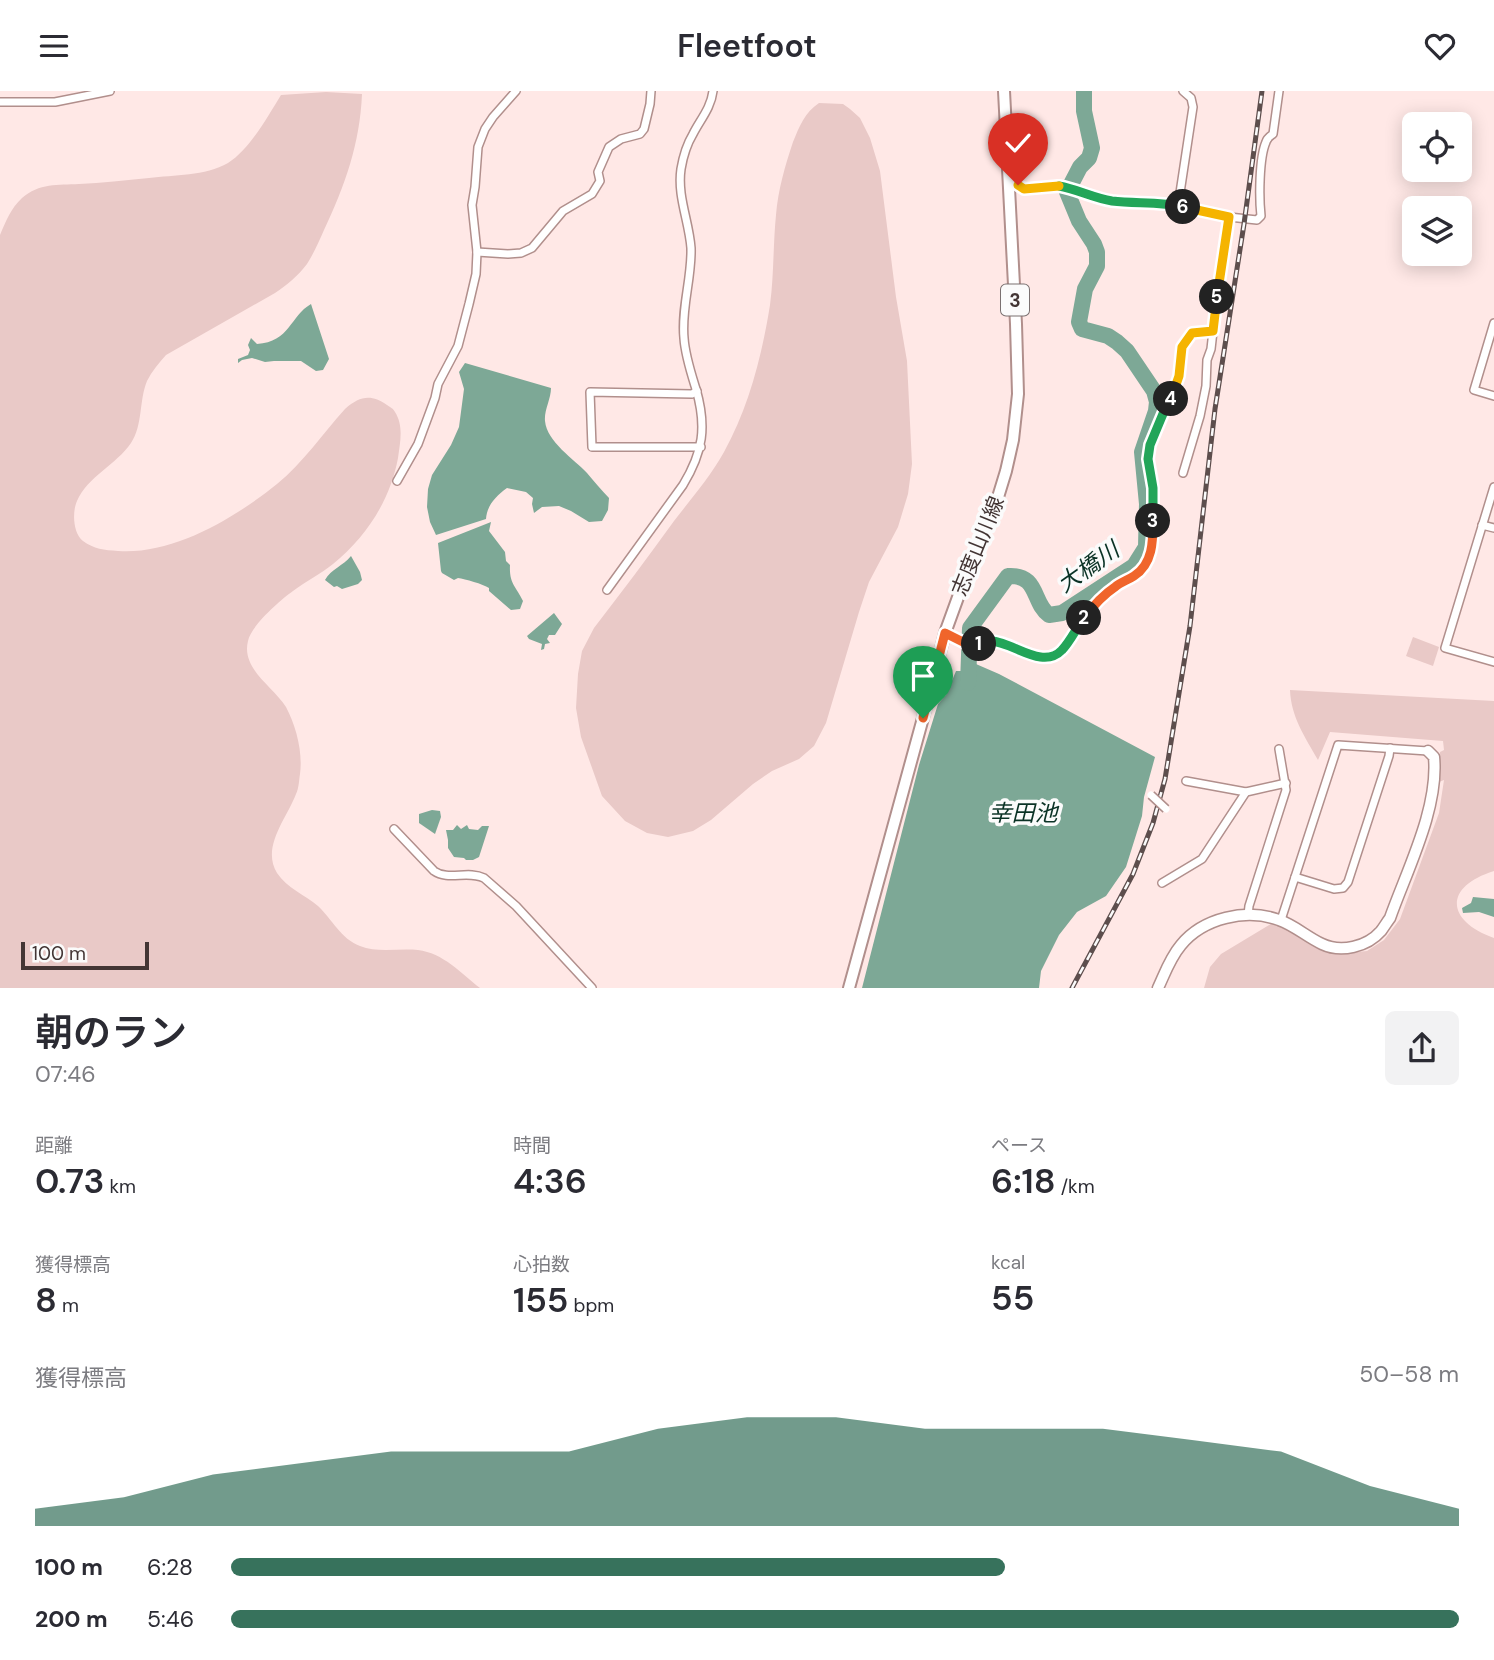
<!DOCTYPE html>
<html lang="ja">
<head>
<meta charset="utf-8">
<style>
  :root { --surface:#fff; --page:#f2f2f3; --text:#2b2b33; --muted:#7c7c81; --accent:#37725c }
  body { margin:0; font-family:"DM Sans","Noto Sans JP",sans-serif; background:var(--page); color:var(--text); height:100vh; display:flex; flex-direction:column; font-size:26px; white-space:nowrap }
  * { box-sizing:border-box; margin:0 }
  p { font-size:23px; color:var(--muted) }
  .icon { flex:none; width:38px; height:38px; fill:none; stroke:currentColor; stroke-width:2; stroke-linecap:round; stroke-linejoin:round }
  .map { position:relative; height:897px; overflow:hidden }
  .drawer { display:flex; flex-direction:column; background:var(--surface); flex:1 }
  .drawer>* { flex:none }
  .buttons { position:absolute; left:1402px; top:21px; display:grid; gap:14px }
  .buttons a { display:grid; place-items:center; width:70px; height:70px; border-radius:10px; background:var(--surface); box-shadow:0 4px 18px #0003; font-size:35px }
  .scale { position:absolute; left:21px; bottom:18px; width:128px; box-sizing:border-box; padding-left:7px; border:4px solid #433534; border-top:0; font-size:19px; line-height:24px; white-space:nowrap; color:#433534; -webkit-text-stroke:5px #fbfbfb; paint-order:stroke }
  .pin { position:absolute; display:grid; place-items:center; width:60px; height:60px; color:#fff; margin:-72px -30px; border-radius:50% 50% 50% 0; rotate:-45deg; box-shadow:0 0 7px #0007 }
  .pin .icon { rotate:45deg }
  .km { position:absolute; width:35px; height:35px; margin:-18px; border-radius:50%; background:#222; color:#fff; font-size:19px; line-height:35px; text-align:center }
  .round { display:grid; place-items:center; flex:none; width:74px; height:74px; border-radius:10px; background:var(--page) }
  .head { display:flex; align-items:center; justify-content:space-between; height:119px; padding:0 35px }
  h1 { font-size:38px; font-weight:600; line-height:52px }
  .figures { display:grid; grid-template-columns:repeat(3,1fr); gap:10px; height:119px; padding:7px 35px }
  .figures div { display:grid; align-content:center }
  .figures b { font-size:35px; font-weight:600 }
  .figures small { font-size:19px; font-weight:400 }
  .figures p { font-size:19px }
  .chart { height:196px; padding:14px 35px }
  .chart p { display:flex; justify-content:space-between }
  .chart svg { width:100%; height:126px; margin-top:7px; fill:var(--accent); opacity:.7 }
  ul { padding:0 35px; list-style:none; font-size:23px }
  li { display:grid; grid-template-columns:112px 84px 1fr; align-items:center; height:52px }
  li i { height:18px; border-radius:9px; background:var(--accent) }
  header { display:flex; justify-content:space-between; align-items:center; height:91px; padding:0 35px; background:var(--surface); font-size:32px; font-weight:600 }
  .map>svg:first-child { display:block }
  .green { fill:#e9c9c7 }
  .water { fill:#7da896 }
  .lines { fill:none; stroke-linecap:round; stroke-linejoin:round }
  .river { stroke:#7da896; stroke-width:16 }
  .street-casing { stroke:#b18f8c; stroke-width:10 }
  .secondary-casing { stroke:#b18f8c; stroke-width:13 }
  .primary-casing { stroke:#b18f8c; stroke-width:14 }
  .street { stroke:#fff; stroke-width:7 }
  .secondary { stroke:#fff; stroke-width:10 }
  .primary { stroke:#fff; stroke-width:10 }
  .rail-casing { stroke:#5d4e4d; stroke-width:5 }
  .rail { stroke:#fbfbfb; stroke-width:2.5; stroke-dasharray:8; stroke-linecap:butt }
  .street-bridge-casing { stroke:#b18f8c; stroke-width:10; stroke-linecap:butt }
  .street-bridge { stroke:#fff; stroke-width:7 }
  .split-1-casing { stroke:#fff; stroke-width:14 }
  .split-2-casing { stroke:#fff; stroke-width:14 }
  .split-3-casing { stroke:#fff; stroke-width:14 }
  .split-4-casing { stroke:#fff; stroke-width:14 }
  .split-5-casing { stroke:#fff; stroke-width:14 }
  .split-6-casing { stroke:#fff; stroke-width:14 }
  .split-7-casing { stroke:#fff; stroke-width:14 }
  .split-8-casing { stroke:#fff; stroke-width:14 }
  .split-1 { stroke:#f0652b; stroke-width:9 }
  .split-2 { stroke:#22a559; stroke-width:9 }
  .split-3 { stroke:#f0652b; stroke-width:9 }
  .split-4 { stroke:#22a559; stroke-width:9 }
  .split-5 { stroke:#f5b400; stroke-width:9 }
  .split-6 { stroke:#f5b400; stroke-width:9 }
  .split-7 { stroke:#22a559; stroke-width:9 }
  .split-8 { stroke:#f5b400; stroke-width:9 }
  .labels { text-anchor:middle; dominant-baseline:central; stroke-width:7; stroke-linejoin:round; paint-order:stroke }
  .shield { fill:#fbfbfb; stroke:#7a7070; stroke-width:2 }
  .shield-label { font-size:19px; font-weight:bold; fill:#433534 }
  .street-label { font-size:21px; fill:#433534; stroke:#fbfbfb }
  .water-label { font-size:23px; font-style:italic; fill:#0a3225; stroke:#fbfbfb }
</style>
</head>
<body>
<header><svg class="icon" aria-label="menu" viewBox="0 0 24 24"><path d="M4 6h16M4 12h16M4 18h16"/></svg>Fleetfoot<svg class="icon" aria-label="heart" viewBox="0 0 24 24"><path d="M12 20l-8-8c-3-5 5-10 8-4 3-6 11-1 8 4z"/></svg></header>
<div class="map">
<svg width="1494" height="897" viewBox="0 0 1494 897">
  <rect width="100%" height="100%" fill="#ffe8e6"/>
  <g class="green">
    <path d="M326 1 362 3C360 52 345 95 324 139 319 150 314 162 307 173 298 185 287 194 275 202L166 264C159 272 152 280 147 290 139 309 143 334 131 352 116 374 88 385 77 410 72 421 73 442 83 450 94 458 104 459 118 460 173 464 235 427 277 393 303 372 323 342 345 318 360 305 371 303 387 314 391 317 393 317 395 321 404 335 400 352 398 367 390 410 366 446 333 473 321 483 306 490 293 500 280 509 251 535 248 550 241 578 273 595 286 616 296 635 303 661 300 683 299 689 299 697 296 703 287 727 261 756 277 782 287 797 305 804 318 815 332 828 341 848 360 855 377 862 399 857 418 859 443 862 461 882 480 897H0V144C6 130 11 117 22 107 39 92 58 94 79 93 102 92 125 89 149 87 174 84 205 85 228 72 250 58 268 25 281 4Z"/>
    <path d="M819 12 843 13 850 18 860 27 870 47 880 80 896 206 907 270 912 373 908 403 898 436 869 491 859 521 826 632 814 655 799 668 772 680 753 693 711 729 693 740 668 746 647 742 625 730 602 705 581 646 576 617 578 583 582 560 594 537C621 502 648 466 674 430 691 408 710 386 724 361 749 316 762 264 770 214 774 184 773 154 776 124 778 99 785 75 793 51 799 36 805 21 819 12Z"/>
    <polygon points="1413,546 1439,556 1433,575 1406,565"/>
    <path d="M1290 599 1494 610V780C1443 796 1446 830 1494 847V897H1204L1210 876 1221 863 1274 831 1318 857 1346 862 1367 860 1384 849 1400 828 1439 722 1444 689 1439 691 1440 661 1444 659 1443 650 1330 641 1318 669C1305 646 1291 626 1290 599Z"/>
  </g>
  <g class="water">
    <path d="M311 213 329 268 323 279 316 280 301 270H274L265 271 252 267 242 269 238 272V268L248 264 250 259 248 254 251 247 257 253C290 251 290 225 311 213Z"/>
    <path d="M465 272 551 297C551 308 544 319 545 330 547 351 574 368 587 382 594 390 601 399 609 407L608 419 602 430 589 431 571 420 559 415 542 416 534 422 532 413 533 407 526 401 507 397C496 405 487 414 486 428L436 444 430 431 427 416 428 398 432 384 451 354 459 336 464 298 459 281Z"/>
    <path d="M491 431 489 440 505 461 506 470 510 474C509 493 516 495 523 510L520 518 511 519 489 500V497C483 493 465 488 458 487L454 489 442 482 441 480 438 452Z"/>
    <path d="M351 465 360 481 362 489 358 493 342 498 337 495 334 496 325 489C331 478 343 475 351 465Z"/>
    <polygon points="554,522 562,533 555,544 549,544 547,548 550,552 545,553 544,558 541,559 542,553 529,548 527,545"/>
    <polygon points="969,570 999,583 1155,666 1144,706 1142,725 1126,776 1106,805 1077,821 1059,844 1041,880 1039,897 862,897 919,674 938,613 946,604 956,580 963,580"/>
    <polygon points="432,719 440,720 441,726 435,743 419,732 419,723"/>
    <polygon points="457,734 461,738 467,734 469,738 478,739 482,735 489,735 479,766 473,769 466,769 464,767 454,766 448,757 448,749 446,739 453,739"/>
    <polygon points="1473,806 1494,808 1494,826 1479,821 1463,822 1462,817 1471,812"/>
  </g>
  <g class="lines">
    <path class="river" d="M968 592 970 537 1008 485C1039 483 1032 512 1049 524L1062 522 1134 475 1146 456 1147 413 1142 361 1156 320 1157 311 1154 300 1127 260 1117 251 1108 245 1082 238 1079 231 1085 198 1097 175V161L1094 153 1079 130 1067 101 1080 76 1089 67 1092 57 1084 20V0"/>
    <defs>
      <g id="street">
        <polyline points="0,11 55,11 110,0"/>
        <path d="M1007 69 1015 70 1018 94C1028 101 1044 97 1055 94L1113 110 1178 115 1229 126 1257 129 1261 125C1259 107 1259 67 1266 51 1267 47 1269 46 1273 43L1279 0"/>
        <polyline points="1178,115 1193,16 1191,7 1183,0"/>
        <polyline points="477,161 508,163 521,162 532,157 563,120 592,103 600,90 598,81 609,56 621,48 640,43 644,38 650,13 651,0"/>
        <polyline points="1494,232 1474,299 1494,305"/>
        <polyline points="697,300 692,303 590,301 592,356 701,356"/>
        <polyline points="1183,382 1200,325 1206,295 1207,269 1211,258 1213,240"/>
        <polyline points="397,390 418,353 435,307 438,293 458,255 469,213 476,183 477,161 472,114 475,96 478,56 485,38 493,26 516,0"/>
        <polyline points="1494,396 1445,557 1494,571"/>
        <polyline points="1482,434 1494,437"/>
        <path d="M607 499 683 394C703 361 707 336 696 298 691 282 685 264 684 247 681 217 692 187 691 157 689 130 677 105 681 78 683 66 687 53 693 43 700 29 711 17 713 0"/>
        <path d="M945 542 975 557C993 538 1026 570 1050 565 1067 562 1074 538 1084 526 1093 515 1103 504 1115 496 1125 489 1137 486 1144 475 1147 471 1150 465 1151 460 1155 448 1155 410 1153 397 1152 386 1148 376 1148 365 1150 336 1172 314 1179 286 1181 277 1179 264 1183 255 1185 250 1189 246 1192 242L1213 240 1218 193 1229 126"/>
        <polyline points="1186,690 1246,701"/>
        <path d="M394 738 434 780C448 790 468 779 484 787L516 815 592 897"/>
        <polyline points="1295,786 1338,654 1428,660"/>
        <polyline points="1162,792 1202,768 1246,701 1286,692"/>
        <polyline points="1248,824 1249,815 1286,699 1279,658"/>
        <polyline points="1281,829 1295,786 1334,798 1343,797 1348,791 1389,665 1390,657"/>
      </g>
      <path id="secondary" d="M1158 897C1165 882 1170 867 1181 854 1203 827 1246 817 1279 829 1294 834 1307 846 1322 853 1341 862 1367 856 1381 840 1384 836 1387 831 1390 827 1407 779 1439 717 1434 666L1428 660"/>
      <polyline id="primary" points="849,897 923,627 945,542 969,476 995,416 1006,380 1013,349 1018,303 1016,233 1004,0"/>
    </defs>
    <use href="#street" class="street-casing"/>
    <use href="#secondary" class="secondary-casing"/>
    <use href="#primary" class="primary-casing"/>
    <use href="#street" class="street"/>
    <use href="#secondary" class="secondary"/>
    <use href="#primary" class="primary"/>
    <defs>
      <polyline id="rail" points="1072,897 1133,783 1153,732 1165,688 1190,535 1215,318 1244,133 1262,0"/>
    </defs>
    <use href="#rail" class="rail-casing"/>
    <use href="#rail" class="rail"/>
    <defs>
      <polyline id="street-bridge" points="1151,704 1166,718"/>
    </defs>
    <use href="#street-bridge" class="street-bridge-casing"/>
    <use href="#street-bridge" class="street-bridge"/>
  </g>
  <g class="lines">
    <defs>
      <polyline id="split-1" points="923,627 945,542 975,557 979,553"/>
      <path id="split-2" d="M979 553C981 552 986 550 989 550 1011 549 1042 580 1062 559 1070 551 1077 536 1084 527"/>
      <path id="split-3" d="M1084 527C1093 515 1103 504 1115 496 1121 491 1128 489 1134 485 1153 473 1153 450 1153 430"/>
      <polyline id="split-4" points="1153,430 1153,397 1148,368 1150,354 1165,318 1171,308"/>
      <polyline id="split-5" points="1171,308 1179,285 1182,256 1192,242 1213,240 1217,206"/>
      <polyline id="split-6" points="1183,116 1229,126 1217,206"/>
      <path id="split-7" d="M1059 95C1077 98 1093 107 1112 110 1136 113 1160 110 1183 116"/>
      <polyline id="split-8" points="1018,94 1024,98 1059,95"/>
    </defs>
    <use href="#split-1" class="split-1-casing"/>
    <use href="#split-2" class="split-2-casing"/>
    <use href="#split-3" class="split-3-casing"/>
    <use href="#split-4" class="split-4-casing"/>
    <use href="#split-5" class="split-5-casing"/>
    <use href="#split-6" class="split-6-casing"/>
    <use href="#split-7" class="split-7-casing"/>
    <use href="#split-8" class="split-8-casing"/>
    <use href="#split-1" class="split-1"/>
    <use href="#split-2" class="split-2"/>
    <use href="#split-3" class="split-3"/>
    <use href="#split-4" class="split-4"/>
    <use href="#split-5" class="split-5"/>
    <use href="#split-6" class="split-6"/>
    <use href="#split-7" class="split-7"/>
    <use href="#split-8" class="split-8"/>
  </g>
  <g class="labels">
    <rect class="shield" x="1001" y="193.5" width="28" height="31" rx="5"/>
    <g class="shield-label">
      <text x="1015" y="209">3</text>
    </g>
    <g class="street-label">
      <text transform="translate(978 455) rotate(-68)">志度山川線</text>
    </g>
    <g class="water-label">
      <text transform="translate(1088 476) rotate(-35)">大橋川</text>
      <text x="1023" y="722">幸田池</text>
    </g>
  </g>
</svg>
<div class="buttons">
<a><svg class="icon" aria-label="locate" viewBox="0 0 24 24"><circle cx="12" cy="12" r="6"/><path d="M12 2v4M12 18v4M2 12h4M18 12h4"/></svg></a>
<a><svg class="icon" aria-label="layers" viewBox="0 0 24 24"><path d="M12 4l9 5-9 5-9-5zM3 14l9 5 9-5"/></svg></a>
</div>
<div class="scale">100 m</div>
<div class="pin" style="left:923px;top:627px;background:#1e9e55"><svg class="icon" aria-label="arrive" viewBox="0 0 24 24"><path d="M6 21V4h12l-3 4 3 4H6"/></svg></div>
<div class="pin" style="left:1018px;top:94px;background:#d93025"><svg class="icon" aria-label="check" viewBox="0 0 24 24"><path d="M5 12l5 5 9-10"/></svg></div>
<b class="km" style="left:979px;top:553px">1</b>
<b class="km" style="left:1084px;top:527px">2</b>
<b class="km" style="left:1153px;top:430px">3</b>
<b class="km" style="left:1171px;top:308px">4</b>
<b class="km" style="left:1217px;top:206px">5</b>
<b class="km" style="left:1183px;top:116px">6</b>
</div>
<section class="drawer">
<div class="head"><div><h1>朝のラン</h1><p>07:46</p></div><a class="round"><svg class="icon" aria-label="share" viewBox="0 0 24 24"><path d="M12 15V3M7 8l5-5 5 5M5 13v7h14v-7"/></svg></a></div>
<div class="figures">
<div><p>距離</p><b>0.73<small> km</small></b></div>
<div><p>時間</p><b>4:36</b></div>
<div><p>ペース</p><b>6:18<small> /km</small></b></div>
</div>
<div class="figures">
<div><p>獲得標高</p><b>8<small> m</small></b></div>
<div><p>心拍数</p><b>155<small> bpm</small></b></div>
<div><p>kcal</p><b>55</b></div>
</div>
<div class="chart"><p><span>獲得標高</span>50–58 m</p>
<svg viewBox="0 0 160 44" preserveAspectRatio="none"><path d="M0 44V38L10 34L20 26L30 22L40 18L50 18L60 18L70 10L80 6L90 6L100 10L110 10L120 10L130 14L140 18L150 30L160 38V44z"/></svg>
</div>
<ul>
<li><b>100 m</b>6:28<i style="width:63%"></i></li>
<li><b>200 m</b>5:46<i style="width:100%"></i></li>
</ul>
</section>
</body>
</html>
